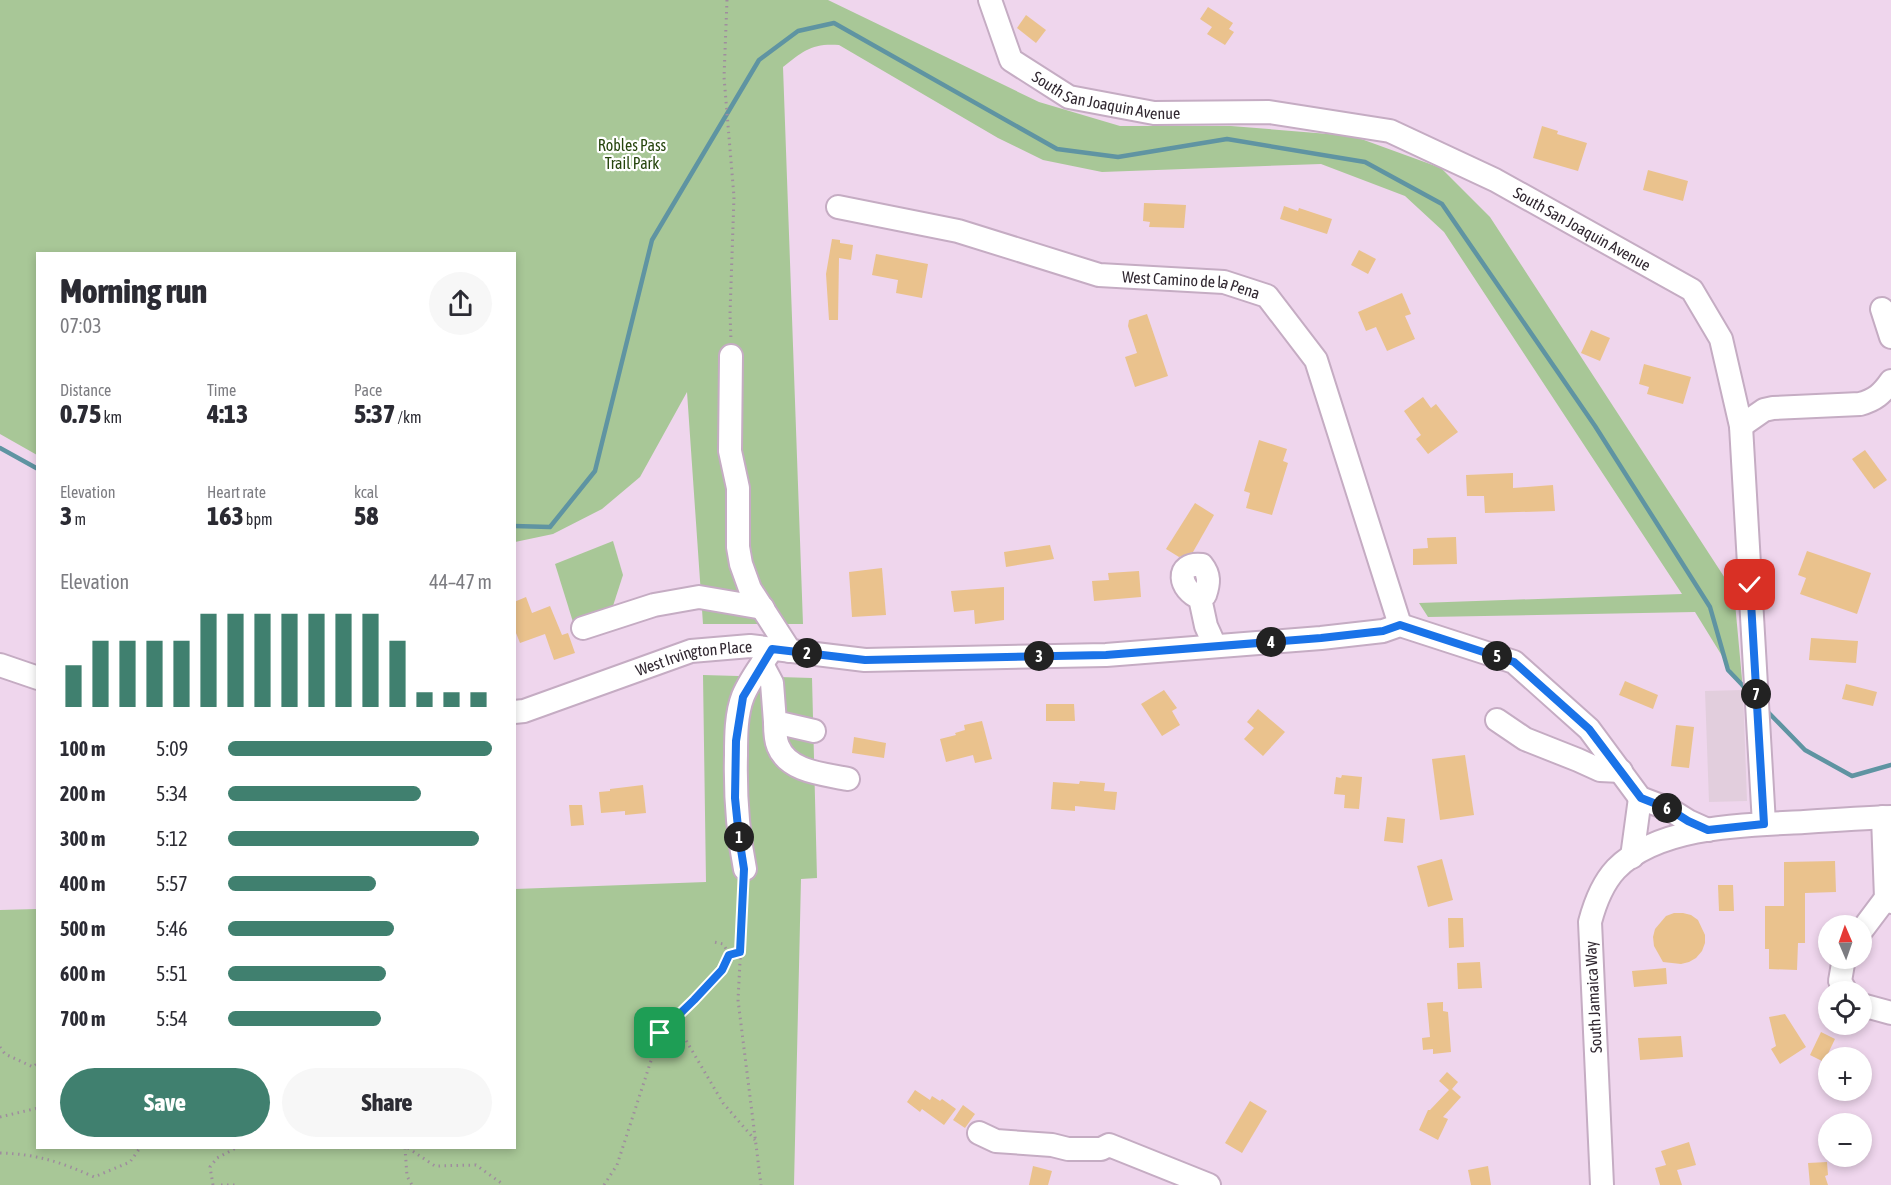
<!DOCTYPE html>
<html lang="en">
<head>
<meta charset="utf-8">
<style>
  :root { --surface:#fff; --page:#f7f7f7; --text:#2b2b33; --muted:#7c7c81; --accent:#40806f }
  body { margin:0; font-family:"Asap Condensed",sans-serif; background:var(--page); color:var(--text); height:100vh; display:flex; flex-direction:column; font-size:22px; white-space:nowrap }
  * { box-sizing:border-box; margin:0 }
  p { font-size:20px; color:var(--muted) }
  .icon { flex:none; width:33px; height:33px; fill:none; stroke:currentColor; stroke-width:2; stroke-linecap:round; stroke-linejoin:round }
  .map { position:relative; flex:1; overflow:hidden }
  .details { position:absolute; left:36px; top:252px; width:480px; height:897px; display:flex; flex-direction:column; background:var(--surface); border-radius:0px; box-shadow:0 3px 9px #0003 }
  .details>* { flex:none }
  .needle { width:39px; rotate:358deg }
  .tools { position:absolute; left:1818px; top:915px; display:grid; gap:12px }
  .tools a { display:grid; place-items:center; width:54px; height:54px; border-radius:50%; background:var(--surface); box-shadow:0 3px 9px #0003; font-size:30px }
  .pin { position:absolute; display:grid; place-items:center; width:51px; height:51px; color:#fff; margin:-26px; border-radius:12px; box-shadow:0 3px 9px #0006 }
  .km { position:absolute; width:30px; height:30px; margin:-15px; border-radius:50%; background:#222; color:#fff; font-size:16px; line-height:30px; text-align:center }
  .round { display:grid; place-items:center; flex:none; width:63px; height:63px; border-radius:32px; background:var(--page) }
  .overview { display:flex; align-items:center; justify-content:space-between; height:102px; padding:0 24px }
  h1 { font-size:33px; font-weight:800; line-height:45px }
  .figures { display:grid; grid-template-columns:repeat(3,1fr); gap:9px; height:102px; padding:6px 24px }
  .figures div { display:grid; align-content:center }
  .figures b { font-size:26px; font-weight:800 }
  .figures small { font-size:16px; font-weight:400 }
  .figures p { font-size:16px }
  .chart { height:168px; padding:12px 24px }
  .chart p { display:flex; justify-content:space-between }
  .chart svg { width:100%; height:108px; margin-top:6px; stroke:var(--accent); stroke-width:6 }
  .action { display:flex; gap:12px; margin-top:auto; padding:12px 24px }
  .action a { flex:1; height:69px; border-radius:36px; background:var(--accent); color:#fff; font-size:24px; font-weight:800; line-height:69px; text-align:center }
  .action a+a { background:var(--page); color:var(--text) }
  ul { padding:0 24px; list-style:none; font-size:20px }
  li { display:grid; grid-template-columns:96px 72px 1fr; align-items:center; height:45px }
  li i { height:15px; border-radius:8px; background:var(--accent) }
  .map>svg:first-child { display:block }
  .industrial { fill:#e2cedd }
  .green { fill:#a8c797 }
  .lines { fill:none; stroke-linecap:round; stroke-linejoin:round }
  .stream { stroke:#5f94a2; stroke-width:4.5 }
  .building { fill:#eac28d }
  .minor-casing { stroke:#c5acc3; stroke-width:26 }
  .path { stroke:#9f8d9e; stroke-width:3; stroke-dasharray:1.5 4.5; stroke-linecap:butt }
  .minor { stroke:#fff; stroke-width:22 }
  .route-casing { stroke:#fff; stroke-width:12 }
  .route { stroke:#1a73e8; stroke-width:8 }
  .labels { text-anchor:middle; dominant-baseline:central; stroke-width:4.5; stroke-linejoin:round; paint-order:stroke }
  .street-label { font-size:16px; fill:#312831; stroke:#fff }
  .park-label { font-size:16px; fill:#26450d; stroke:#fff }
</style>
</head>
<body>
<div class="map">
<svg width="1891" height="1185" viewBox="0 0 1891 1185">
  <rect width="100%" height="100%" fill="#efd6ed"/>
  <polygon class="industrial" points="1743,690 1747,801 1709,802 1705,691"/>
  <g class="green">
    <path d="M0 0H828L1039 102 1120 126H1231L1353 136 1441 168 1490 217 1734 592 1743 690 1695 612 1428 617 1419 603 1682 594 1444 232 1405 196 1321 164 1102 172 1043 160 998 138 839 45C812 43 803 51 783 67L803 624H703L687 392 640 477 602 509 553 534 515 542 514 254H38L37 455 0 434Z"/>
    <polygon points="613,541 623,575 612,609 573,622 555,564"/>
    <polygon points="703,675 812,678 817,878 801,879 794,1185 0,1185 0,910 37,909 38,1148 514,1148 515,889 706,882"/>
  </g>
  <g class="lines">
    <g class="stream">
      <polyline points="0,448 38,469"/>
      <polyline points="514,526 550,527 595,471 652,240 759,60 798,31 834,23 1057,149 1118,157 1227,139 1365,162 1442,204 1595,426 1710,607 1728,670 1749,692"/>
      <polyline points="1765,709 1805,750 1852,776 1891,765"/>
    </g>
  </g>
  <g class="building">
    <polygon points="1208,7 1233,23 1229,29 1234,32 1225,45 1207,34 1212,27 1200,19"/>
    <polygon points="1026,15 1046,30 1036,43 1017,28"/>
    <polygon points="1542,126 1558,131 1557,134 1587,143 1578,171 1533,158"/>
    <polygon points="1648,170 1688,181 1683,201 1643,190"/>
    <polygon points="1144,203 1186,205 1184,228 1149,227 1150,222 1143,221"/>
    <polygon points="1284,206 1298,211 1299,208 1332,219 1327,234 1280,219"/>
    <polygon points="832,239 840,240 840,243 853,245 851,260 839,258 838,320 829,320 826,274"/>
    <polygon points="1359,250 1376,259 1368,274 1351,265"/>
    <polygon points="876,254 928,264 922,298 896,293 898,280 872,275"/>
    <polygon points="1402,293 1411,314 1405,316 1415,339 1387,351 1376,327 1366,331 1358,312"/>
    <polygon points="1147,314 1168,376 1135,387 1125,357 1137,353 1128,326 1129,320"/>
    <polygon points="1591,330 1610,338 1600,361 1581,353"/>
    <polygon points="1644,364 1691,377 1683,404 1647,394 1649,387 1639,384"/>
    <polygon points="1423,397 1431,408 1436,404 1458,432 1428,454 1416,439 1421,435 1404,411"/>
    <polygon points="1259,440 1287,449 1283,461 1288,463 1272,515 1246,508 1250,493 1244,491"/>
    <polygon points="1865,450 1887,480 1874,489 1852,459"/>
    <polygon points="1513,473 1513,488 1553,485 1555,511 1485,513 1484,496 1467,496 1466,475"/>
    <polygon points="1195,503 1214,515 1193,552 1179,557 1166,549"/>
    <polygon points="1456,537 1457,564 1413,565 1413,549 1428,548 1427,538"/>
    <polygon points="1050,545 1054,559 1006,567 1004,552"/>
    <polygon points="1807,551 1871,573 1857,614 1800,594 1806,578 1798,575"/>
    <polygon points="882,568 886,615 852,617 849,572"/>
    <polygon points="1139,571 1141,597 1094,601 1092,581 1109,580 1108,573"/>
    <polygon points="1004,587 1004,620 975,624 974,610 954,612 951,591"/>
    <polygon points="526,597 532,613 550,606 562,635 568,633 575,653 554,660 545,634 520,643 514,628 514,602"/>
    <polygon points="1811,638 1858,641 1856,663 1809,660"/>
    <polygon points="1625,681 1658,695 1653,709 1619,695"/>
    <polygon points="1846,684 1877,692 1873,706 1842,699"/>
    <polygon points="1164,690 1177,708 1172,711 1180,725 1162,736 1141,704"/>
    <polygon points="1046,704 1074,704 1075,721 1046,721"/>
    <polygon points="1258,709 1285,732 1263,756 1244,739 1254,728 1247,722"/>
    <polygon points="982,721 992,759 975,763 973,755 946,762 940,739 956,735 955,733 965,730 964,725"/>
    <polygon points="1676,725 1694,727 1689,768 1671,766"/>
    <polygon points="854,737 886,743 884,758 852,753"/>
    <polygon points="1465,755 1474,815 1440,820 1432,759"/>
    <polygon points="1342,775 1362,777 1359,809 1344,808 1345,795 1334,794 1336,777 1341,778"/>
    <polygon points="1080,781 1105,783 1104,791 1117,792 1115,810 1075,806 1075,811 1051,809 1053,782 1079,784"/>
    <polygon points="643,785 646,813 625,815 625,811 601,813 599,792 610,791 610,789"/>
    <polygon points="569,805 582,805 584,825 571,826"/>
    <polygon points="1387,817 1405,819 1403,843 1384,841"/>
    <polygon points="1442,859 1453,900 1428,907 1417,866"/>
    <polygon points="1835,861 1836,892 1805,893 1805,943 1798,943 1797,970 1769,969 1769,949 1765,949 1765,906 1784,906 1784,862"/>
    <polygon points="1718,885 1733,885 1734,911 1719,911"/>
    <polygon points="1674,913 1683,913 1691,915 1698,920 1705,935 1705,943 1702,951 1696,958 1689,962 1681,964 1663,962 1654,946 1653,937 1655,929 1666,916"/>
    <polygon points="1448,918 1463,918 1464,947 1449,948"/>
    <polygon points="1480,962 1482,988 1458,989 1457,963"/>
    <polygon points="1666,968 1667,984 1634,987 1632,971"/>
    <polygon points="1443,1002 1443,1011 1448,1012 1451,1052 1433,1054 1433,1049 1423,1050 1422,1038 1430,1037 1427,1003"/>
    <polygon points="1785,1014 1806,1047 1780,1064 1771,1049 1776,1046 1769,1017"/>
    <polygon points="1821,1032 1835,1039 1824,1062 1810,1055"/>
    <polygon points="1681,1036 1683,1057 1640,1060 1638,1038"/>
    <polygon points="1447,1072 1458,1082 1452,1089 1461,1097 1443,1117 1448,1119 1438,1140 1419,1130 1428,1110 1430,1110 1449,1090 1439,1081"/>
    <polygon points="915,1090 930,1100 932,1096 940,1101 942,1099 956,1109 944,1125 922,1109 920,1112 907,1102"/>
    <polygon points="1250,1101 1267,1111 1242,1153 1225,1143"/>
    <polygon points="963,1105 975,1114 965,1128 953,1120"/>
    <polygon points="1689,1142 1696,1165 1677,1170 1682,1185 1660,1185 1655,1168 1666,1165 1661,1151"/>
    <polygon points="1827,1162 1828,1175 1825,1176 1828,1185 1810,1185 1808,1163"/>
    <polygon points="1033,1166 1052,1171 1048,1185 1029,1185"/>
    <polygon points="1488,1166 1491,1185 1471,1185 1468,1170"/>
  </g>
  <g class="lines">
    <defs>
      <g id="minor">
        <path id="s1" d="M990 0 1011 60 1069 97 1154 113 1269 112 1390 131 1495 180 1692 290 1721 339 1741 426 1764 824"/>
        <path id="s2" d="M838 207 958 231 1099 275 1224 282 1267 296 1316 360 1400 625"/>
        <polyline points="1882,309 1891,337"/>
        <polyline points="731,356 730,451 738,488 738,547 741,564 750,589 790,651"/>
        <path d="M1741 426 1764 410 1773 408 1860 404C1875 400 1882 394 1891 381"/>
        <path d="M1200 598 1205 595C1209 583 1210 575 1202 565 1174 562 1179 590 1200 598L1206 626 1215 646"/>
        <polyline points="583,628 654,605 699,597 763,608"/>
        <polyline points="762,664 772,683 775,722 814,731"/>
        <polyline points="0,665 38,678"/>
        <path id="s3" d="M514 712 524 711 691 651 750 646 865 660 1106 655 1321 638 1383 631 1400 625 1514 662 1589 729 1640 798 1669 809 1688 821 1708 830"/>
        <polyline points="1497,720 1525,739 1578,760 1600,770 1621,771"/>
        <path d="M775 722C775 730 775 739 778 746 788 772 824 774 848 779"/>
        <polyline points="1883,817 1886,898 1891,902"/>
        <polyline points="1632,857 1640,798"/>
        <path d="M745 869C737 829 735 796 736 755 736 736 736 714 743 696 750 679 762 664 772 649"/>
        <polyline points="1862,930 1886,898"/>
        <polyline points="1844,958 1840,981 1846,992"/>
        <polyline points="1862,1005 1891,1013"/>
        <polyline points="979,1133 996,1141 1052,1145 1068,1149 1101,1149 1109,1145 1209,1185"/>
        <path d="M1602 1185 1590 922C1595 903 1602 884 1616 869 1659 825 1747 825 1804 822 1833 820 1862 818 1891 817"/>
      </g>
    </defs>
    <use href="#minor" class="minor-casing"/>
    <g class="path">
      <polyline points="727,0 724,77 734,197 730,314 731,340"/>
      <polyline points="744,886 738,1000 761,1185"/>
      <polyline points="730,955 740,952"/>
      <polyline points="674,1020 723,1103 755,1140"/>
      <polyline points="0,1047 5,1054 33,1067 38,1063"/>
      <polyline points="0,1117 38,1108"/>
      <polyline points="405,1148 407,1176 412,1185"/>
      <polyline points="408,1148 435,1166 476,1165 504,1185"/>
      <path d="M0 1153C36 1154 61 1162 94 1177L130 1162 140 1148"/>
      <polyline points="213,1185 210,1167 217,1158 236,1148"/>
      <polyline points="221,1185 238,1185"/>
      <polyline points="604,1185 617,1165 660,1033 694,1001 707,984 722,970 730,955 723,944 714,942"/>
    </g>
    <use href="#minor" class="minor"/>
  </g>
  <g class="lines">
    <defs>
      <polyline id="route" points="660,1033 694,1000 722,970 729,955 740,952 744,869 739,837 735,798 736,741 743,697 772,649 865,660 1106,655 1321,638 1383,631 1400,625 1514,662 1589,729 1641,798 1669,809 1688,821 1708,830 1764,824 1750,585"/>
    </defs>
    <use href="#route" class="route-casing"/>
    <use href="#route" class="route"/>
  </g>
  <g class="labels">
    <g class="street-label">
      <text stroke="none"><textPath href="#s1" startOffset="168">South San Joaquin Avenue</textPath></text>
      <text stroke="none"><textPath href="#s1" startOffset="672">South San Joaquin Avenue</textPath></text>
      <text stroke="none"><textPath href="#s2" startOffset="363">West Camino de la Pena</textPath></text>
      <text stroke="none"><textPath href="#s3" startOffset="189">West Irvington Place</textPath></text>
      <text transform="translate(1593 997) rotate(-93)">South Jamaica Way</text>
    </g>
    <g class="park-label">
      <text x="632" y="145">Robles Pass<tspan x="632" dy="18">Trail Park</tspan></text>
    </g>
  </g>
</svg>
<div class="tools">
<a><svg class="needle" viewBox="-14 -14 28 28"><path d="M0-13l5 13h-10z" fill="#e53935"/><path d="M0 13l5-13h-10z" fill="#7c7c81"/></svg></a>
<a><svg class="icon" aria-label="locate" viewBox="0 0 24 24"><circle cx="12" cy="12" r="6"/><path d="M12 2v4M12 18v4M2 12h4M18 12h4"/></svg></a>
<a>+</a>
<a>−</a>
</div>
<div class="pin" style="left:660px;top:1033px;background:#1e9e55"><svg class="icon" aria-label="arrive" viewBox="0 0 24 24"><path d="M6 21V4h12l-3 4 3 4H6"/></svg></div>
<div class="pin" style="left:1750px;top:585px;background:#d93025"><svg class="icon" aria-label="check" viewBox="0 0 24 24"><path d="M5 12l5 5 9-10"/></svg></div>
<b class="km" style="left:739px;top:837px">1</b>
<b class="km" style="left:807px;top:653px">2</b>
<b class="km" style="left:1039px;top:656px">3</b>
<b class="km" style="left:1271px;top:642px">4</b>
<b class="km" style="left:1497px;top:656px">5</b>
<b class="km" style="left:1667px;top:808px">6</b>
<b class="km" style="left:1756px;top:694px">7</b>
<section class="details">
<div class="overview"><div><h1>Morning run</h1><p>07:03</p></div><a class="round"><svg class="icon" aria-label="share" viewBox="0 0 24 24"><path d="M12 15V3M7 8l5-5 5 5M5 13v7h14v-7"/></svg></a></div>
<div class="figures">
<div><p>Distance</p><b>0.75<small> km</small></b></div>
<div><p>Time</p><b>4:13</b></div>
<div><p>Pace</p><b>5:37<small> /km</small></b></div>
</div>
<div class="figures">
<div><p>Elevation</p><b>3<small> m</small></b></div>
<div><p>Heart rate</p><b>163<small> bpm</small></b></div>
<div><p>kcal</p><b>58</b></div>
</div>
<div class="chart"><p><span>Elevation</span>44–47 m</p>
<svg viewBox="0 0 160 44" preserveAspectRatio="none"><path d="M5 44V27M15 44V17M25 44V17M35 44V17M45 44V17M55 44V6M65 44V6M75 44V6M85 44V6M95 44V6M105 44V6M115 44V6M125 44V17M135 44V38M145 44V38M155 44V38"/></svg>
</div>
<ul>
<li><b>100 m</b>5:09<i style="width:100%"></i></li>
<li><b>200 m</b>5:34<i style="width:73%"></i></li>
<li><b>300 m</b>5:12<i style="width:95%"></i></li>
<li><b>400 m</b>5:57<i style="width:56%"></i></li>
<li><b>500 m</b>5:46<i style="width:63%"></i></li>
<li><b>600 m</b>5:51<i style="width:60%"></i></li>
<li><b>700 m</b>5:54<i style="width:58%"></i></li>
</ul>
<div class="action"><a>Save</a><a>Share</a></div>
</section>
</div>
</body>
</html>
